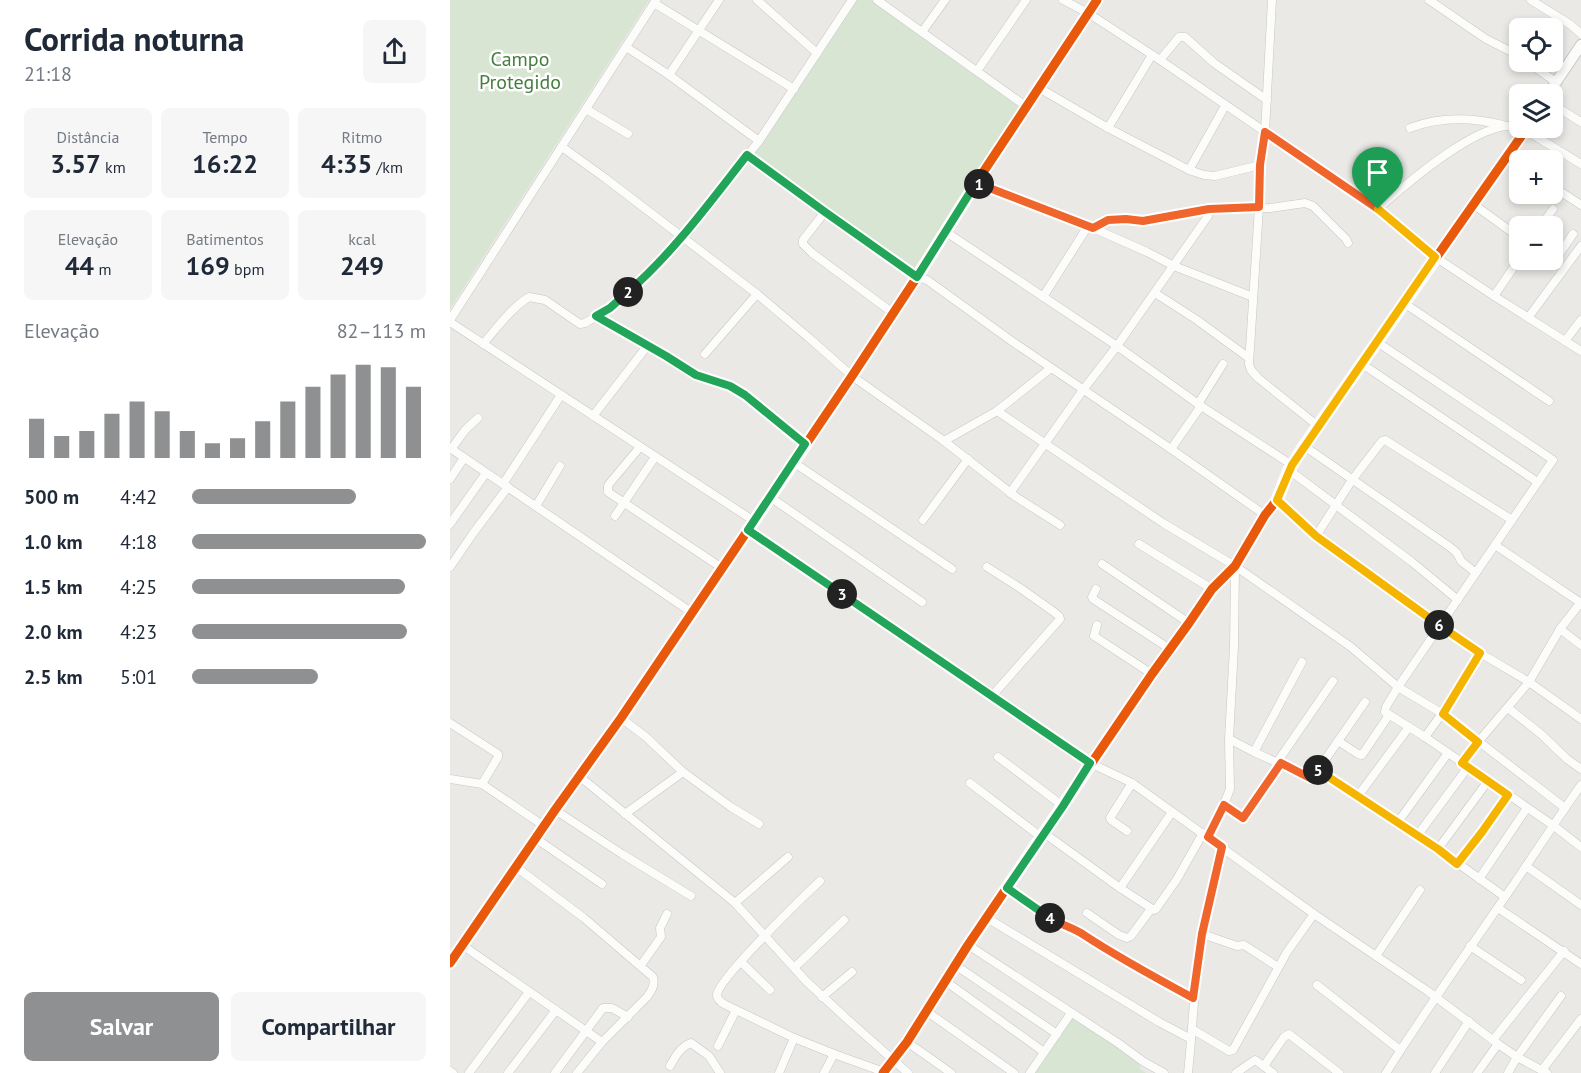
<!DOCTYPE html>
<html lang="pt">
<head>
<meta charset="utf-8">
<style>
  :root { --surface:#fff; --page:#f6f6f7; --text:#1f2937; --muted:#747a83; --accent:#8e9091 }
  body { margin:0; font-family:"PT Sans",sans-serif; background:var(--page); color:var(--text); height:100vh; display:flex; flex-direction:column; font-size:22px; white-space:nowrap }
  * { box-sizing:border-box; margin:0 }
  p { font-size:20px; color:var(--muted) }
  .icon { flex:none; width:33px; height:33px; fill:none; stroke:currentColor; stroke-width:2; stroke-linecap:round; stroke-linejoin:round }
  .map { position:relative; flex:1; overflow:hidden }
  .details { display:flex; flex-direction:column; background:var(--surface); width:450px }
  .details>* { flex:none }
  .fabs { position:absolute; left:1059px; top:18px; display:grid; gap:12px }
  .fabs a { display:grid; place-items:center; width:54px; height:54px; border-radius:9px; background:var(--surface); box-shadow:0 3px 9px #0003; font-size:30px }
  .pin { position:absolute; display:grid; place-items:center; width:51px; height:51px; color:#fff; margin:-62px -26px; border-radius:50% 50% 50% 0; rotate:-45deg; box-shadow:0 0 6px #0007 }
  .pin .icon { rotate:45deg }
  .km { position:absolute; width:30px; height:30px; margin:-15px; border-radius:50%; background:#222; color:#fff; font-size:16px; line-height:30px; text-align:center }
  .round { display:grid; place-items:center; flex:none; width:63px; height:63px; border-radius:9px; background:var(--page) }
  .summary { display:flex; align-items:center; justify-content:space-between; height:102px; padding:0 24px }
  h1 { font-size:33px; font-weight:600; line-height:45px }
  .figures { display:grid; grid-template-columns:repeat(3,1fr); gap:9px; height:102px; padding:6px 24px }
  .figures div { display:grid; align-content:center; border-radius:9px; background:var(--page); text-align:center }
  .figures b { font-size:26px; font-weight:600 }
  .figures small { font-size:16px; font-weight:400 }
  .figures p { font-size:16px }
  .chart { height:168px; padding:12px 24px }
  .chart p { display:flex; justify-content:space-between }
  .chart svg { width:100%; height:108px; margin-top:6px; stroke:var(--accent); stroke-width:6 }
  .action { display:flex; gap:12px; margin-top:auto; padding:12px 24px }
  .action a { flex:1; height:69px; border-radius:9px; background:var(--accent); color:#fff; font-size:24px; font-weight:600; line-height:69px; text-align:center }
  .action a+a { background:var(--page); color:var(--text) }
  ul { padding:0 24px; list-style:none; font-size:20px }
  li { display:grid; grid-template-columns:96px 72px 1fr; align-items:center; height:45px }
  li i { height:15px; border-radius:8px; background:var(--accent) }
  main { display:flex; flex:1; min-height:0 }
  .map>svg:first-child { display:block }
  .green { fill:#d8e5d3 }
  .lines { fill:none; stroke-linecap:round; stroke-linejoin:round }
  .street-casing { stroke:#c7c7c6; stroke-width:9 }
  .secondary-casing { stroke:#c6c7c7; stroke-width:12 }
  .street { stroke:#fcfcfb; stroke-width:8 }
  .secondary { stroke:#fcfcfb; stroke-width:10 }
  .cycleway-casing { stroke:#fff; stroke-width:13 }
  .cycleway { stroke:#e8590c; stroke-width:9 }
  .split-1-casing { stroke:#fff; stroke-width:12 }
  .split-2-casing { stroke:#fff; stroke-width:12 }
  .split-3-casing { stroke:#fff; stroke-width:12 }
  .split-4-casing { stroke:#fff; stroke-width:12 }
  .split-5-casing { stroke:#fff; stroke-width:12 }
  .split-6-casing { stroke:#fff; stroke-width:12 }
  .split-7-casing { stroke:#fff; stroke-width:12 }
  .split-1 { stroke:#f0652b; stroke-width:8 }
  .split-2 { stroke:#22a559; stroke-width:8 }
  .split-3 { stroke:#22a559; stroke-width:8 }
  .split-4 { stroke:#22a559; stroke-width:8 }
  .split-5 { stroke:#f0652b; stroke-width:8 }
  .split-6 { stroke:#f5b400; stroke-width:8 }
  .split-7 { stroke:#f5b400; stroke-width:8 }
  .labels { text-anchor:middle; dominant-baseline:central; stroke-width:5; stroke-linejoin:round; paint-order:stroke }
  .park-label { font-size:20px; fill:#467e40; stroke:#fff }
</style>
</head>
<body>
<main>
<section class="details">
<div class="summary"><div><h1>Corrida noturna</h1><p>21:18</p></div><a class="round"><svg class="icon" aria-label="share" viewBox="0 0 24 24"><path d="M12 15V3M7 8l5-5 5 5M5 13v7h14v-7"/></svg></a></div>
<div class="figures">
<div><p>Distância</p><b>3.57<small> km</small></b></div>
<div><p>Tempo</p><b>16:22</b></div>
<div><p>Ritmo</p><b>4:35<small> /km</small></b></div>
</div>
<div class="figures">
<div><p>Elevação</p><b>44<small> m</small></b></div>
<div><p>Batimentos</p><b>169<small> bpm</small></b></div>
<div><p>kcal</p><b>249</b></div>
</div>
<div class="chart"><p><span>Elevação</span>82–113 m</p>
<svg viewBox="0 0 160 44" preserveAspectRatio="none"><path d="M5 44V28M15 44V35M25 44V33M35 44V26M45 44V21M55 44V25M65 44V33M75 44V38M85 44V36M95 44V29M105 44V21M115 44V15M125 44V10M135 44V6M145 44V7M155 44V15"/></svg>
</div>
<ul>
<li><b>500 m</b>4:42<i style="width:70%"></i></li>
<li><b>1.0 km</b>4:18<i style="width:100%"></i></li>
<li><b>1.5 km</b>4:25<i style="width:91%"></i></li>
<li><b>2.0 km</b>4:23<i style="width:92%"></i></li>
<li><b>2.5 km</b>5:01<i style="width:54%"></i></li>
</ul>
<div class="action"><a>Salvar</a><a>Compartilhar</a></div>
</section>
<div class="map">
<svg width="1131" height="1073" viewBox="0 0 1131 1073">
  <rect width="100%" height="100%" fill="#ebe9e6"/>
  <g class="green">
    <polygon points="0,0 199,0 0,309"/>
    <polygon points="406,0 429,0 576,103 463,270 300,152"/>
    <polygon points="622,1015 691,1061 690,1069 696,1073 583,1073"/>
  </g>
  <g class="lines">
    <defs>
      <g id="street">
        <polyline points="307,0 367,53"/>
        <polyline points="427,0 577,107"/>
        <polyline points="613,0 638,13 710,60 928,209 985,257 1044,296 1131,351"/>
        <polyline points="822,0 815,132 810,165 809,207 799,364 801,370 808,378 868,426"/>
        <polyline points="979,0 1036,39 1070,56"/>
        <polyline points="1081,0 1121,25 1131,34"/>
        <polyline points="204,3 344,89"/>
        <polyline points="472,32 495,0"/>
        <polyline points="176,47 219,75 309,141"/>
        <polyline points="710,60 729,37 735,37 764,63 817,100"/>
        <polyline points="1077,62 1106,82"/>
        <polyline points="527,71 576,0"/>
        <polyline points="219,75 269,0"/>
        <polyline points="589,88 658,128 739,170 754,175 765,176 810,165"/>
        <polyline points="1102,104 1131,122"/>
        <polyline points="136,109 178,134"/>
        <polyline points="658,128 702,55"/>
        <path d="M960 128C991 116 1021 117 1053 125"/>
        <polyline points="1072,128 1131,164"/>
        <polyline points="112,147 155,178 307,294 358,337 402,376 494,441 547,411 601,368"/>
        <polyline points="297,155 375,212 467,277 477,280 563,342 721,449 815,515"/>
        <polyline points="1057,155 1070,163"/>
        <polyline points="739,170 775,106"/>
        <polyline points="526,183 638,226 697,252 724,266 803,297"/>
        <polyline points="1102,186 1131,205"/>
        <polyline points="1023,204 1070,238"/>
        <path d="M928 209C955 185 1033 116 1070 127"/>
        <polyline points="375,212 356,236 353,240 353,244 362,253 443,313"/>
        <polyline points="1091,226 1103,209"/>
        <polyline points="643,228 658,220 676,219 693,221 759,209 820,208 855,203 863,206 896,239 898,243"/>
        <polyline points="496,232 667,346 751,406 842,465"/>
        <polyline points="1104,262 1123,234"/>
        <polyline points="705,293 747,320 799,358"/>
        <polyline points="1044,296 1070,258"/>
        <polyline points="593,297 638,226"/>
        <polyline points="954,303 1099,401"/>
        <polyline points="146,316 216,356 247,375 280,386 295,395 355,444"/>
        <polyline points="1078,318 1131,246"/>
        <polyline points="0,320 206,0"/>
        <polyline points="0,322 304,521"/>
        <polyline points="1115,341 1131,320"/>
        <polyline points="927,342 1103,460 948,687 936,707 935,712 975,737 1104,826 1131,847"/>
        <path d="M33 344C47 328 61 308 79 297L95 300 130 324 135 323 160 308 188 283 232 236 309 141 402 0"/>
        <polyline points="255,354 307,294"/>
        <polyline points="912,364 1083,479"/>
        <polyline points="748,404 773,364"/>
        <polyline points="547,411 713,523 785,566 901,647 948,687 993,714 1115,808"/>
        <polyline points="143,416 198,345"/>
        <polyline points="494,441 566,497 610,525"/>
        <polyline points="854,446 1000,547 1007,553 1011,561 1026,573"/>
        <polyline points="190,447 159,484 158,486 158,492 272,568"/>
        <polyline points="0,448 241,612"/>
        <polyline points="1,449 16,429 28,418"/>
        <polyline points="721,449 751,406"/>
        <polyline points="343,462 502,569"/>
        <polyline points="839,470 962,562 1008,600"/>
        <polyline points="0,479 14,458"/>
        <polyline points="53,484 111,395"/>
        <polyline points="560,493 633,390 667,346 758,216 759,209"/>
        <polyline points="320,497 472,602"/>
        <polyline points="827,500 866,536 990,625 1030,653 1079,682 1131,719"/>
        <polyline points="86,506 110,466"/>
        <polyline points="165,516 205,457"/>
        <polyline points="473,520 518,459"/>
        <polyline points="0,524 36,473"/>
        <polyline points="298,530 640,763 682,783 864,914 979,992 1048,1044 1067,1057 1097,1073"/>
        <polyline points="866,536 902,480 932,441 935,440 1062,520"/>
        <polyline points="689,544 762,589"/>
        <polyline points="1045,545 1131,603"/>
        <polyline points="652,564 739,623"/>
        <polyline points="0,567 24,532 58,487"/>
        <polyline points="537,567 570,588 604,612 609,616 610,619 542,696"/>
        <polyline points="646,589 642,597 643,599 720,649"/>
        <polyline points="647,625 644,636 702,674"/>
        <polyline points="1110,629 1131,645"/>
        <polyline points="1058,708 1091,734 1117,759 1131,769"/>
        <polyline points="171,718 196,737 233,772 281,807 309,824"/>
        <polyline points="0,723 48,754 48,757 32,784"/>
        <polyline points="975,737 1007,693 1030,653"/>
        <polyline points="779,739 804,752 861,778 868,770 915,702"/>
        <polyline points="888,741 908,754 912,755 939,715"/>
        <polyline points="804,752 852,662"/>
        <polyline points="548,757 613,806"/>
        <polyline points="828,761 883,681"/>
        <polyline points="1013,763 1028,742 1079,682 1110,629 1131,602"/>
        <polyline points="868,770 988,849 1055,897"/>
        <polyline points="129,776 285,903 356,981 397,1019 458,1073"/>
        <polyline points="0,779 32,784 94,826"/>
        <polyline points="520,783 591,837"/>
        <polyline points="908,796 959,727"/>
        <polyline points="774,805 793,818 831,763"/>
        <polyline points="105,810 172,854 241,896"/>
        <polyline points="175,814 233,772"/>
        <polyline points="948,822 998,753"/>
        <polyline points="677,831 661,820 660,818 682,783"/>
        <polyline points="594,833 670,888 704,910 706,909 727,879 753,833"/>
        <polyline points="967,836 1018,767"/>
        <polyline points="758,837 770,815 780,789 779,739 784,647 785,566"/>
        <polyline points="85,838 152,884"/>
        <polyline points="988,849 1038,781"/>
        <polyline points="1007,864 1032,832 1058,795"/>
        <polyline points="1076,866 1131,905"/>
        <path d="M66 867 134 918 203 977C205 985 202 990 197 997L152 1042 127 1073"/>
        <polyline points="1029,879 1077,808"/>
        <path d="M370 881C355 895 267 980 267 995 267 1000 272 1003 276 1005L344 1038 384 1054 434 1072"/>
        <polyline points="557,887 606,922 633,934 647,944 686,967 743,998"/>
        <polyline points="670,888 722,812"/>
        <polyline points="285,903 338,857"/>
        <polyline points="1048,908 1131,964"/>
        <polyline points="637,913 669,935 677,938 681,936 701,909"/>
        <polyline points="537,918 709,1022 741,1039"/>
        <polyline points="752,934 787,946 794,945 828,967"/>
        <polyline points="12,945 152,1042"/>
        <polyline points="518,945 668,1043 694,1062 714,1073"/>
        <polyline points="1020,946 1071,980"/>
        <polyline points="926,956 970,890"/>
        <polyline points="291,962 320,990"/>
        <polyline points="0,963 105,810 171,718 402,376 638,13"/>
        <polyline points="191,965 211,937 210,928 217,914"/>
        <polyline points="505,965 607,1034"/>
        <polyline points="345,967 394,920"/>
        <polyline points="495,981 594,1052"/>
        <polyline points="867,985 950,1050"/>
        <polyline points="372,997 402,972"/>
        <polyline points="476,1011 564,1073"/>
        <polyline points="742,1029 779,1051 783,1050 837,952 864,914"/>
        <polyline points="1043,1040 1114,951"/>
        <polyline points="457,1042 501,1073"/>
        <polyline points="268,1046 286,1010"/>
        <path d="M220 1066C225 1057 230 1047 241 1043L259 1056 270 1073"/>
        <polyline points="814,1066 834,1037 839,1034 889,1073"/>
        <polyline points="1092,1070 1131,1019"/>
        <polyline points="0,1071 3,1073"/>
        <polyline points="19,1073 79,992"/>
        <polyline points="58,1073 106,1010"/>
        <polyline points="105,1073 153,1008 162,1008 178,1017"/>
        <polyline points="329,1073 344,1038"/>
        <polyline points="374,1073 384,1054"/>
        <polyline points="433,1073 457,1042 518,945 702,674 739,623 762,589 785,566"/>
        <polyline points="580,1073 621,1013"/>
        <path d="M738 1073C743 1027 744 980 752 934 757 905 765 876 772 847"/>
        <polyline points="786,1073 805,1060 823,1073"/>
        <path d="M936 1073C971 1017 1009 964 1046 910 1075 869 1102 826 1131 785"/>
        <polyline points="985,1073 1019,1021"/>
        <polyline points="1027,1073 1048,1044"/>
        <polyline points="1058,1073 1067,1057 1111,996"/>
      </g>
      <g id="secondary">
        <polyline points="638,13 647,0"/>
        <polyline points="1098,94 1131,45"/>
        <polyline points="785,566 815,515 827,500 839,470 854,446 1077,128"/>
      </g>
    </defs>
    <use href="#street" class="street-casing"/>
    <use href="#secondary" class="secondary-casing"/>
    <use href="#street" class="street"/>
    <use href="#secondary" class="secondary"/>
    <defs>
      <g id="cycleway">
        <polyline points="0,963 105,810 171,718 402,376 467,277 526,183 647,0"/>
        <polyline points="433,1073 457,1042 518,945 702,674 739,623 762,589 785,566 815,515 827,500 839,470 854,446 1077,128"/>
      </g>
    </defs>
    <use href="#cycleway" class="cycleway-casing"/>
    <use href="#cycleway" class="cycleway"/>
  </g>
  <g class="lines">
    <defs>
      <polyline id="split-1" points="529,184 643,228 658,220 676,219 693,221 759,209 809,207 810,165 815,132 928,209"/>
      <path id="split-2" d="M178 292C223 253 260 202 297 155L375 212 467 277 526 183 529 184"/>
      <polyline id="split-3" points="178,292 160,308 146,316 216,356 246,375 280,386 295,395 355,444 298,530 392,594"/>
      <polyline id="split-4" points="392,594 640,763 613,806 557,888 600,918"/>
      <path id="split-5" d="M600 918C611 925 624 928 634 935 669 958 706 978 743 998L752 934 772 847 758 837 774 805 793 818 831 763 858 777 861 778 868 770"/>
      <polyline id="split-6" points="868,770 988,849 1007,864 1032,832 1058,795 1012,763 1028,742 993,714 1030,653 989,625"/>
      <polyline id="split-7" points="928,209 985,257 842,465 827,500 866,536 989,625"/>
    </defs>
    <use href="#split-1" class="split-1-casing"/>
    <use href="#split-2" class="split-2-casing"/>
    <use href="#split-3" class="split-3-casing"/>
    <use href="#split-4" class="split-4-casing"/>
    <use href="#split-5" class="split-5-casing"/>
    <use href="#split-6" class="split-6-casing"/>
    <use href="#split-7" class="split-7-casing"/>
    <use href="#split-1" class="split-1"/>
    <use href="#split-2" class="split-2"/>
    <use href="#split-3" class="split-3"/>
    <use href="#split-4" class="split-4"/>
    <use href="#split-5" class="split-5"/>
    <use href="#split-6" class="split-6"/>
    <use href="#split-7" class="split-7"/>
  </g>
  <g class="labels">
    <g class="park-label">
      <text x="70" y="59">Campo<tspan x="70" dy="23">Protegido</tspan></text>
    </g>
  </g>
</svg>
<div class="fabs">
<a><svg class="icon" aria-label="locate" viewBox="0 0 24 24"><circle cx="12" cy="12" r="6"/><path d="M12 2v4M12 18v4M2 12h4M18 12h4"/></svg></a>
<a><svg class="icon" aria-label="layers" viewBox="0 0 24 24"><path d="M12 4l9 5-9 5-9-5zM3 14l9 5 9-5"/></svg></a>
<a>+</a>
<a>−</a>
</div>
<div class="pin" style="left:928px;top:209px;background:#1e9e55"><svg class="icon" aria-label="arrive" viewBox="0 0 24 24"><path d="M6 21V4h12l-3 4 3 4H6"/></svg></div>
<b class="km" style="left:529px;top:184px">1</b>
<b class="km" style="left:178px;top:292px">2</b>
<b class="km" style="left:392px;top:594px">3</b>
<b class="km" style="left:600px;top:918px">4</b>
<b class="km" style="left:868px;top:770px">5</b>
<b class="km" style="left:989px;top:625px">6</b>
</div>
</main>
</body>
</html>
